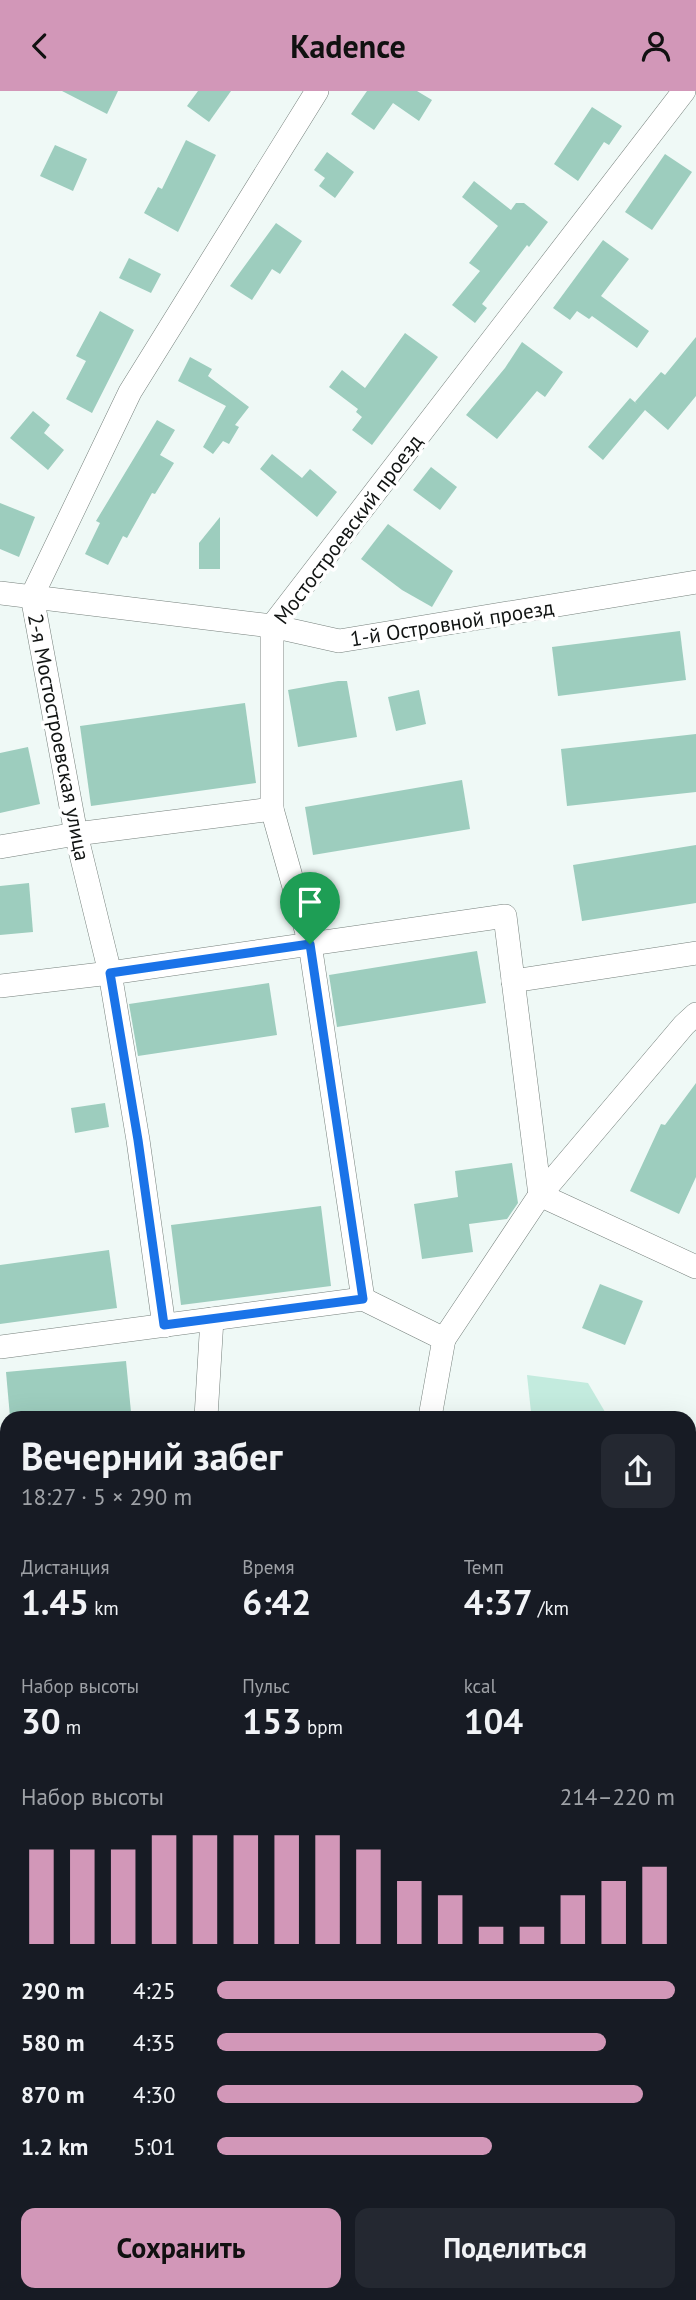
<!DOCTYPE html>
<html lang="ru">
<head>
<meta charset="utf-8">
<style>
  :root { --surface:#171b24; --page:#242831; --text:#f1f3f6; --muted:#9ea1a6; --accent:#d297b8 }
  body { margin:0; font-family:"PT Sans",sans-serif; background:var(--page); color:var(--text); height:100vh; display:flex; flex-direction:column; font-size:26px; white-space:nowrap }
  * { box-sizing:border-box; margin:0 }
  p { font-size:23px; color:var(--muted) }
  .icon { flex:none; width:38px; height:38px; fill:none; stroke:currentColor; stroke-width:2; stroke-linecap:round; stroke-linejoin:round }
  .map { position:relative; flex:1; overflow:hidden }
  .side { position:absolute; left:0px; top:1320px; width:696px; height:891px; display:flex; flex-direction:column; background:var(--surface); border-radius:21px 21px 0 0; box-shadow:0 7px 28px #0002 }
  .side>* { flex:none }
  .pin { position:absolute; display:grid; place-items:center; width:60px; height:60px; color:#fff; margin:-72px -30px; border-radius:50% 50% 50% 0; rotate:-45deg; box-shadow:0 0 7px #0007 }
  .pin .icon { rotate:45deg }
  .round { display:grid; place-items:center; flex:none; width:74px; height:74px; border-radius:14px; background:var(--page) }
  .head { display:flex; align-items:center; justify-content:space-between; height:119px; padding:0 21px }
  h1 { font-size:38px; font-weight:700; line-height:52px }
  .stats { display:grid; grid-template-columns:repeat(3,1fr); gap:10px; height:119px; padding:7px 21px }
  .stats div { display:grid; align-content:center }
  .stats b { font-size:35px; font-weight:700 }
  .stats small { font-size:19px; font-weight:400 }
  .stats p { font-size:19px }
  .chart { height:196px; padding:14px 21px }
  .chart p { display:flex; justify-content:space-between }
  .chart svg { width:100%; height:126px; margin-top:7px; stroke:var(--accent); stroke-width:6 }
  .button { display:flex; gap:14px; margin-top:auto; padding:14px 21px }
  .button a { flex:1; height:80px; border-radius:14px; background:var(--accent); color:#111; font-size:28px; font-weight:700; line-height:80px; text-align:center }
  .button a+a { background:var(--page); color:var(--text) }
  ul { padding:0 21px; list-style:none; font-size:23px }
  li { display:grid; grid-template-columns:112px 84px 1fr; align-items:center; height:52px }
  li i { height:18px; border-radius:9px; background:var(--accent) }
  header { display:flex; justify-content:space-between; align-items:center; height:91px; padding:0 21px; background:var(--accent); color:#111; font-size:32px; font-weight:700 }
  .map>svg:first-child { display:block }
  .green { fill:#c3ebde }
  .building { fill:#9dcdbe }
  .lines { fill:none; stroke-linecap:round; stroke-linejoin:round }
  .minor-casing { stroke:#76807c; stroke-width:24 }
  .minor { stroke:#fff; stroke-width:23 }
  .route-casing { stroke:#fff; stroke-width:14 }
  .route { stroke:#1a73e8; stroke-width:9 }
  .labels { text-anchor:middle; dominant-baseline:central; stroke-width:7; stroke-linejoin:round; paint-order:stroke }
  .street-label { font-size:21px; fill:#111413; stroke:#fff }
</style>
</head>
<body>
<header><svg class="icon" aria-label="back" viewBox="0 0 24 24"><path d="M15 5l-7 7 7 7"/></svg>Kadence<svg class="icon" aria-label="person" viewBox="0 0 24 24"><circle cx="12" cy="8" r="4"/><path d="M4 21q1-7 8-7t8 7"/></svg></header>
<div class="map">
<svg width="696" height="2209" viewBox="0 0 696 2209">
  <rect width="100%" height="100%" fill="#eff9f6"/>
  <g class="green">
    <polygon points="527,1284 588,1292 608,1326 535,1326 531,1321"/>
    <polygon points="690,2053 696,2058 696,2200 686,2209 273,2209 270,2203 690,2203"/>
  </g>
  <g class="building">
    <polygon points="62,0 118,0 107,23"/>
    <polygon points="198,0 231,0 209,31 187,15"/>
    <polygon points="367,0 417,0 432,9 419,30 393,12 374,39 351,23"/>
    <polygon points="592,16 622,35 609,54 604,51 578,90 554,73"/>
    <polygon points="186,49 216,64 178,141 144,122 158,96 162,98"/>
    <polygon points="55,54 87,68 73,100 40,85"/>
    <polygon points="327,61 354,81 335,107 319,95 325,87 314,79"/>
    <polygon points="665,63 692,81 652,139 625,121"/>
    <polygon points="474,90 511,119 516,112 524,112 548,131 529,156 527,154 482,213 487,217 475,232 452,214 480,180 469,172 498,135 462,106"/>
    <polygon points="276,132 302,150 280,183 272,178 252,209 230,195"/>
    <polygon points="603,149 629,168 601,205 649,240 637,257 592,225 589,228 577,220 570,229 553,217"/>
    <polygon points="129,167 161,183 151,202 119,187"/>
    <polygon points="100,220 134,239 92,322 66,308 86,270 76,265"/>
    <polygon points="405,242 438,266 372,354 352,339 362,326 356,321 358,318 329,296 342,279 365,297"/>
    <polygon points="696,246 696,305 668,339 645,319 603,369 588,356 630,307 637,313 635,311 661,281 665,284"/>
    <polygon points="522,251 563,281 545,306 537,300 497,348 466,324 505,277"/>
    <polygon points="190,266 212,278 208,285 249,316 235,334 239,336 229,353 223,350 213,363 203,356 226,315 178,290"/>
    <polygon points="33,320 50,334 44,342 64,359 48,379 10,347"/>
    <polygon points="157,329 175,339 160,364 174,372 155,403 152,402 127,447 123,445 108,474 85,463 100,432 96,430"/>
    <polygon points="272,363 302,387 310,378 337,401 317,426 260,378"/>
    <polygon points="431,376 457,396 440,419 413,399"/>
    <polygon points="0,412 35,426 19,466 0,458"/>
    <polygon points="220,426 220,478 199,478 199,452"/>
    <polygon points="388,433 453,480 432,516 402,499 361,468"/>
    <polygon points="680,540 686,589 558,605 552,556"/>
    <polygon points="338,590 347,590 357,646 298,656 288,599"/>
    <polygon points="419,599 426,633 396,640 388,606"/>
    <polygon points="245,612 256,692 91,715 80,635"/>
    <polygon points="696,643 696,701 567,715 561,658"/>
    <polygon points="28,656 40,713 0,722 0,662"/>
    <polygon points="462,689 470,738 313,764 305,716"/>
    <polygon points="696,754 696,812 582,830 573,774"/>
    <polygon points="29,792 33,841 0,844 0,795"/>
    <polygon points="477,860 486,912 337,936 329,884"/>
    <polygon points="269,892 277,944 138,965 129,913"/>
    <polygon points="696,992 696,1086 679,1123 630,1100 661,1033 665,1034"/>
    <polygon points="105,1012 109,1036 75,1042 71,1017"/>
    <polygon points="512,1072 518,1112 507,1128 469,1133 473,1161 422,1168 414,1113 458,1106 455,1080"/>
    <polygon points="321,1115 331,1195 181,1214 171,1134"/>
    <polygon points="109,1159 117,1217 0,1233 0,1174"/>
    <polygon points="600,1193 643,1210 625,1254 582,1237"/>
    <polygon points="126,1270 131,1321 79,1326 10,1326 6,1281"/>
  </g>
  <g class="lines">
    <defs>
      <g id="minor">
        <polyline points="0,502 272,535 339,550 696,491"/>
        <polyline points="0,756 76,743 272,718"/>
        <polyline points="513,890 696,862"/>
        <polyline points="0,895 110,882 505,825 540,1104 696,1176"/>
        <polyline points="363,1208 310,853 272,718 272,535 684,0"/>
        <polyline points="164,1235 138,1049 110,882 76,743 32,505 130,301 317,0"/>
        <polyline points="444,1248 540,1104 684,934 696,923"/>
        <polyline points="0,1256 363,1208 444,1248 430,1326"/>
        <polyline points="206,1326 212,1228"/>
        <polyline points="0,1378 7,1378"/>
        <polyline points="87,2209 89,2203"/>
      </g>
    </defs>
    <use href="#minor" class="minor-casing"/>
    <use href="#minor" class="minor"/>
  </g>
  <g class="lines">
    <defs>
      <polygon id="route" points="310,853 363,1208 164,1234 138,1049 110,882"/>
    </defs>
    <use href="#route" class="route-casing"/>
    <use href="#route" class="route"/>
  </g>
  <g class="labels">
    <g class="street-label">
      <text transform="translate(348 438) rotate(-53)">Мостостроевский проезд</text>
      <text transform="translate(452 532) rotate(-9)">1-й Островной проезд</text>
      <text transform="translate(59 646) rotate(79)">2-я Мостостроевская улица</text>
    </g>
  </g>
</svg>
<div class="pin" style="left:310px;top:853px;background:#1e9e55"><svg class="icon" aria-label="arrive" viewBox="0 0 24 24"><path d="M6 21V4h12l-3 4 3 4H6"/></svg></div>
<section class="side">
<div class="head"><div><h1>Вечерний забег</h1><p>18:27 · 5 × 290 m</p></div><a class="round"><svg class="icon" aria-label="share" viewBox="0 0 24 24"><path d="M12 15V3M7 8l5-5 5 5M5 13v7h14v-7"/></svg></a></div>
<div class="stats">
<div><p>Дистанция</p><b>1.45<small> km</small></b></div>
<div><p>Время</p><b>6:42</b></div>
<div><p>Темп</p><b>4:37<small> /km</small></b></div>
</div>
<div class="stats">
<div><p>Набор высоты</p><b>30<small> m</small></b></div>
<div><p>Пульс</p><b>153<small> bpm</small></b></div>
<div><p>kcal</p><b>104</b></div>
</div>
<div class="chart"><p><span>Набор высоты</span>214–220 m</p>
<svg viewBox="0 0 160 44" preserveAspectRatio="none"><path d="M5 44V11M15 44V11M25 44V11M35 44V6M45 44V6M55 44V6M65 44V6M75 44V6M85 44V11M95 44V22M105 44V27M115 44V38M125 44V38M135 44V27M145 44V22M155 44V17"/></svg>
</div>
<ul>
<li><b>290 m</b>4:25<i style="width:100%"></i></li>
<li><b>580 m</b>4:35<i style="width:85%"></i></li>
<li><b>870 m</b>4:30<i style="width:93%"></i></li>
<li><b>1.2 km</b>5:01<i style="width:60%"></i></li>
</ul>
<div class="button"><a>Сохранить</a><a>Поделиться</a></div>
</section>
</div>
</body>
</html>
